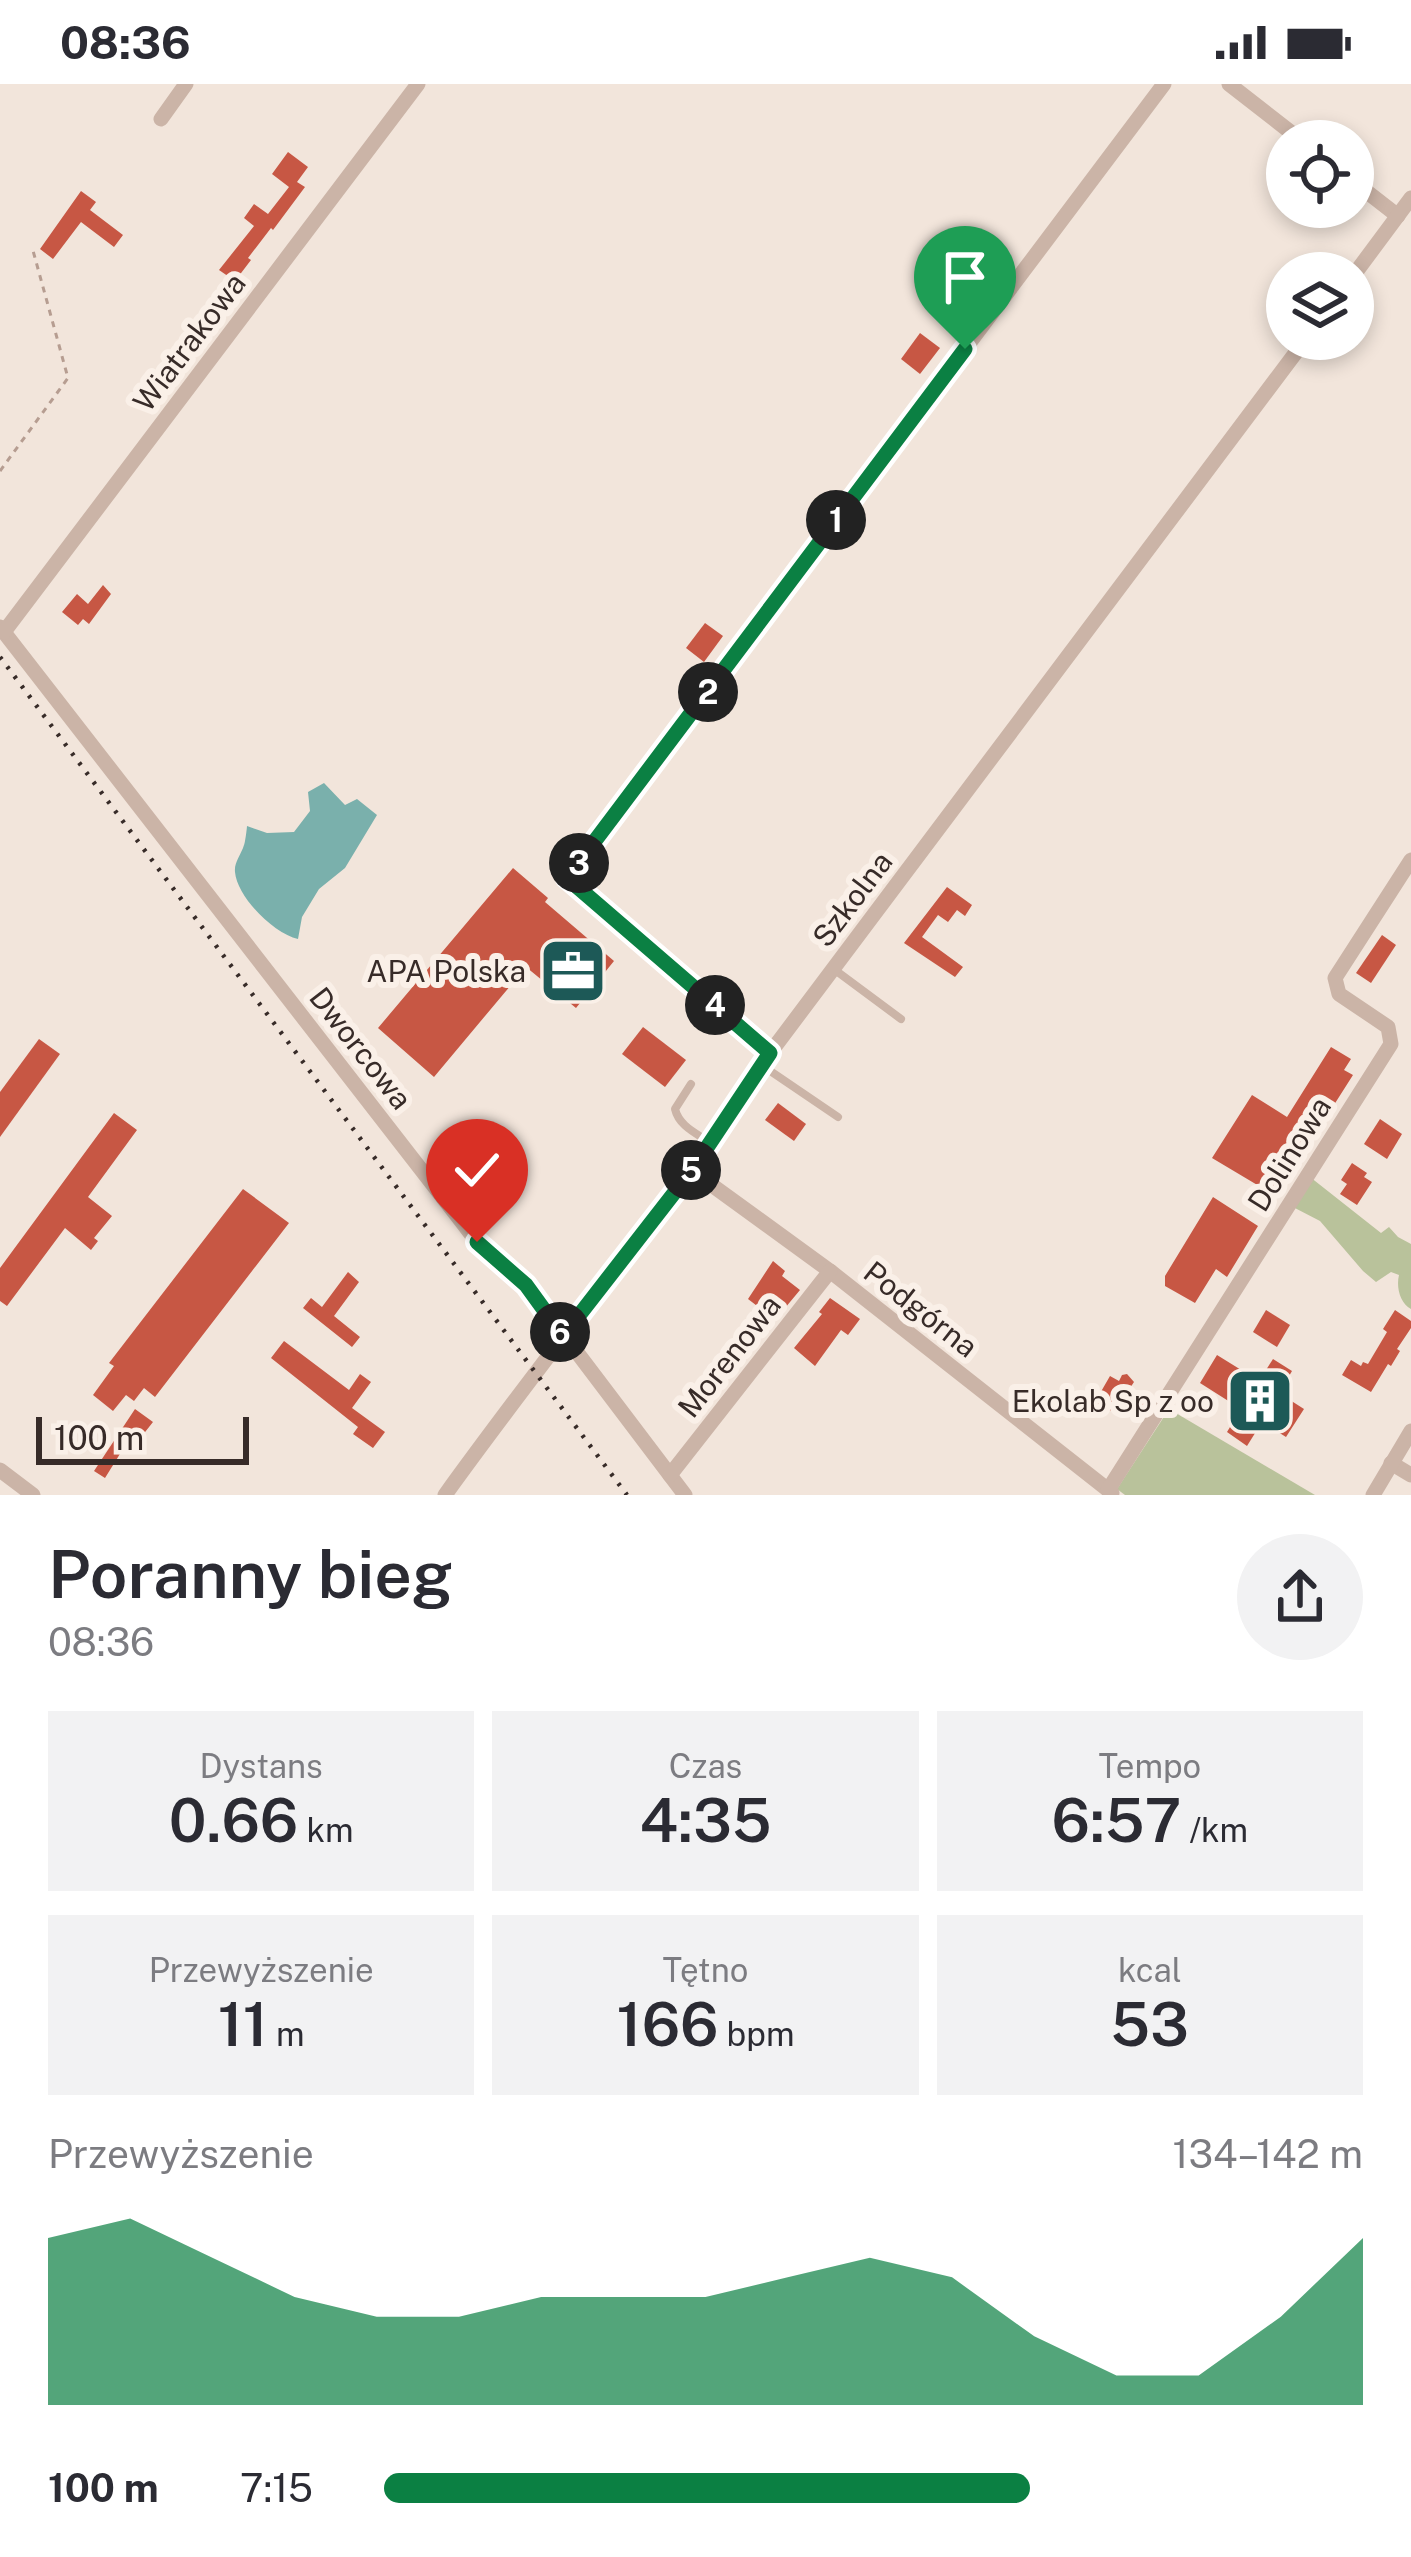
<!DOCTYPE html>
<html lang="pl">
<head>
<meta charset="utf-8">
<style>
  :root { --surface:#fff; --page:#f2f2f3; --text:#2b2b33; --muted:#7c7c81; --accent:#0b8043 }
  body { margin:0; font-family:"Public Sans",sans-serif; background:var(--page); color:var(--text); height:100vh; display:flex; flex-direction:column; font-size:45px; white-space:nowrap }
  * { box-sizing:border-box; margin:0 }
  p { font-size:39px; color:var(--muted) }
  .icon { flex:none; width:66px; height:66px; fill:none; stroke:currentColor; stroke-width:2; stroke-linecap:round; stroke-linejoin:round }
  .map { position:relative; height:1411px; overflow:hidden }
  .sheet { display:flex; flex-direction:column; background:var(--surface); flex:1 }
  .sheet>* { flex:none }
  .buttons { position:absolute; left:1266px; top:36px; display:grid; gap:24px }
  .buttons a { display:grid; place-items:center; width:108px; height:108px; border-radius:50%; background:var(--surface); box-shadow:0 6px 18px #0003; font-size:60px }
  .scale { position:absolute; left:36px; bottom:30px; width:213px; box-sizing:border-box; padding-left:12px; border:6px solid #372b28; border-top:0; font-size:33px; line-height:42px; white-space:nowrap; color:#372b28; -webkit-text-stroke:9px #faf0e8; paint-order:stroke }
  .pin { position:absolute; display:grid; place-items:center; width:102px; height:102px; color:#fff; margin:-123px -51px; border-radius:50% 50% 50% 0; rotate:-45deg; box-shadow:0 0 12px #0007 }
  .pin .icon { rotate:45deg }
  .km { position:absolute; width:60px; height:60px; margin:-30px; border-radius:50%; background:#222; color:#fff; font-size:33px; line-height:60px; text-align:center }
  .round { display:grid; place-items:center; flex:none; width:126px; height:126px; border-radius:63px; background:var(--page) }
  .headline { display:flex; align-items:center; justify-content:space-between; height:204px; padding:0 48px }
  h1 { font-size:66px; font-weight:600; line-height:90px }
  .stats { display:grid; grid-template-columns:repeat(3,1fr); gap:18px; height:204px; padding:12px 48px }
  .stats div { display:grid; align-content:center; border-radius:0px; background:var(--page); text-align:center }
  .stats b { font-size:60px; font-weight:600 }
  .stats small { font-size:33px; font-weight:400 }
  .stats p { font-size:33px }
  .chart { height:336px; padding:24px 48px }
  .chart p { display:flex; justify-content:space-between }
  .chart svg { width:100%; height:216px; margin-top:12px; fill:var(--accent); opacity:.7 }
  ul { padding:0 48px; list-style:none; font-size:39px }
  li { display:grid; grid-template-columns:192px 144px 1fr; align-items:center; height:90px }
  li i { height:30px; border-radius:15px; background:var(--accent) }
  .status { display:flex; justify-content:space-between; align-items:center; height:84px; padding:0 60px; background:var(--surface); direction:ltr }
  .status svg { height:33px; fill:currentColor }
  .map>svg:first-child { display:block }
  .green { fill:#b9c29b }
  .water { fill:#7ab0ac }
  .building { fill:#c75744 }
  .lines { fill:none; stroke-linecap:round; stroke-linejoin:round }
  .path { stroke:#b69d91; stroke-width:3; stroke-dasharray:6 6; stroke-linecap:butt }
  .lane { stroke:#cbb4a7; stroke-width:8 }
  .street { stroke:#cbb4a7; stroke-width:15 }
  .rail { stroke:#372b28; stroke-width:4.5; stroke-dasharray:3 9; stroke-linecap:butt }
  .route-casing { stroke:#fff; stroke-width:24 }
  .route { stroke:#0b8043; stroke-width:15 }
  .labels { text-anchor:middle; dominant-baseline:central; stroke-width:12; stroke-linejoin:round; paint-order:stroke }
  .street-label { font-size:30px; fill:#372b28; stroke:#faf0e8 }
  .poi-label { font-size:30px; fill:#372b28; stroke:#faf0e8; text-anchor:end }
</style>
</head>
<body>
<div class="status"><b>08:36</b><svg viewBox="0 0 49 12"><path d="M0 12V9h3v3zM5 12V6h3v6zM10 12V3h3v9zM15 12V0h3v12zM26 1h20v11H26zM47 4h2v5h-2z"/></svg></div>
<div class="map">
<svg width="1411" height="1411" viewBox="0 0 1411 1411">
  <rect width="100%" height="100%" fill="#f2e5db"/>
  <g class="green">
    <path d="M1310 1093 1381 1149 1389 1143 1398 1153 1411 1160V1225C1400 1219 1396 1203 1399 1191L1391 1188 1376 1198 1363 1187 1320 1137 1291 1122Z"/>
    <polygon points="1169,1325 1315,1411 1125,1411 1117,1405"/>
  </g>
  <path class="water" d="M324 699 345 721 357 715 377 731 345 784 319 805 302 833 298 855C274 850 237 813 235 788 234 778 241 771 244 761 245 760 247 744 247 742L267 749 294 748 310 727 308 708Z"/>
  <g class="building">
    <polygon points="288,68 308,83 297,98 305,103 273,146 271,144 248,174 251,176 235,197 219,186 254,142 244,134 254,120 268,130 289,103 272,90"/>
    <polygon points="81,107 96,118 90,126 123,151 114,163 81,138 53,175 40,165"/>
    <polygon points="920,249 940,264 920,290 901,275"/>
    <polygon points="103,501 111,510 89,540 83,535 78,541 62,528 77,510 88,520"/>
    <polygon points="705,539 723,552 704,578 686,564"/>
    <polygon points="513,784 548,814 545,818 614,877 576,924 526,883 434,993 378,944"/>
    <polygon points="947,803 972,821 965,832 957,826 948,838 938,831 922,853 963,883 955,893 904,859"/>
    <polygon points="1382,851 1396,861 1371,899 1356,889"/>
    <polygon points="643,943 686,976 665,1003 622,970"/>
    <polygon points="39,955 60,970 0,1053 0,1008"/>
    <polygon points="1331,963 1351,975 1344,986 1353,991 1276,1112 1212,1074 1252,1011 1287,1033"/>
    <polygon points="778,1019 806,1040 794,1057 765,1036"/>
    <polygon points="114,1029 137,1046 88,1113 112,1132 94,1154 98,1157 91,1166 65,1144 7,1222 0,1217 0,1184"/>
    <polygon points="1380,1035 1402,1050 1387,1075 1364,1060"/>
    <polygon points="1352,1079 1367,1089 1364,1093 1372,1098 1357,1121 1340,1110 1347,1100 1341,1096"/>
    <polygon points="243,1105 289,1139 155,1313 144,1304 134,1317 126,1311 113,1327 93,1311 114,1282 109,1279"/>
    <polygon points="1213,1113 1258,1142 1227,1193 1216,1185 1195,1219 1165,1202 1165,1192"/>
    <polygon points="773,1177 785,1187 782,1192 800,1206 785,1224 774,1216 765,1228 748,1215"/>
    <polygon points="348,1188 359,1198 334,1232 360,1253 352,1263 303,1224 311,1214 322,1223"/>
    <polygon points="830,1214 860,1235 848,1251 841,1246 815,1282 794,1264 822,1230 819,1228"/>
    <polygon points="1266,1226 1290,1241 1277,1263 1253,1248"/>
    <polygon points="1395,1226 1411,1237 1411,1244 1397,1265 1400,1267 1391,1282 1388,1280 1371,1308 1342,1291 1351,1276 1361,1282 1363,1278 1368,1280 1387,1248 1383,1245"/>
    <polygon points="284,1257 349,1306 360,1290 371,1298 352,1324 385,1348 373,1364 353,1350 358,1343 271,1274"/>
    <polygon points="1217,1271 1259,1297 1273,1275 1292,1287 1279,1309 1304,1325 1286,1353 1262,1338 1247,1362 1227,1348 1241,1325 1200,1299"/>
    <polygon points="1127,1290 1134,1298 1130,1304 1146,1314 1136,1336 1114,1322 1110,1327 1095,1318 1110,1292 1119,1297 1122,1291"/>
    <polygon points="135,1325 153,1338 134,1362 123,1365 105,1394 94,1387"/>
  </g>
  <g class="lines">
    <polyline class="path" points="0,387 68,294 32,163"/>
    <g class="lane">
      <polyline points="835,886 901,935"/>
      <polyline points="763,982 838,1033"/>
      <path d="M691 1000 675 1025C679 1042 696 1049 709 1058"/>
    </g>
    <g class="street">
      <polyline points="1229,0 1302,57"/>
      <polyline points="161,35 186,0"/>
      <polyline points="1353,97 1398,132"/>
      <polyline points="1353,192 1411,114"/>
      <polyline points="0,543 461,1137 477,1158 526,1201 685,1411"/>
      <polyline points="4,548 418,0"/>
      <polyline points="770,969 567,794 1164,0"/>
      <polyline points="691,1086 830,1187 1112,1409"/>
      <polyline points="1391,1379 1411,1391"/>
      <polyline points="0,1386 33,1411"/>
      <polyline points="670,1391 830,1187"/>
      <polyline points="1108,1406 1391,960 1388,943 1339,910 1335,894 1411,776"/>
      <path d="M445 1411C552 1262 669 1123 770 969L1306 255"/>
      <polyline points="1373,1411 1411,1347"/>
    </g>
    <polyline class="rail" points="0,573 627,1411"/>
  </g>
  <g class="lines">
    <defs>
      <polyline id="route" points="477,1158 526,1201 563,1252 692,1086 770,969 567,794 965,265"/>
    </defs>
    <use href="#route" class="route-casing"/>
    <use href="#route" class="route"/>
  </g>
  <defs>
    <symbol id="office-square" viewBox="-11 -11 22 22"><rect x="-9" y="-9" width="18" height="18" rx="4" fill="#1d5957" stroke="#faf0e8"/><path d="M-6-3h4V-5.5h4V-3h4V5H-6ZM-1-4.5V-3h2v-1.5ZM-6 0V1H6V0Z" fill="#fff"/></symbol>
    <symbol id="building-square" viewBox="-11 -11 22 22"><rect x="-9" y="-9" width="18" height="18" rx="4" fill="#1d5957" stroke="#faf0e8"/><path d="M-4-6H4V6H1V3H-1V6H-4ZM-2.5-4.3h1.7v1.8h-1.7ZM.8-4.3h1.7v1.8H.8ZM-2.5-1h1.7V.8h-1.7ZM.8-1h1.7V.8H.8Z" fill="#fff"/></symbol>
  </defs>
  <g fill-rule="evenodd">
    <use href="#office-square" x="535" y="849" width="76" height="76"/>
    <use href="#building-square" x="1222" y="1279" width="76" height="76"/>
  </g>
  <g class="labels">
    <g class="street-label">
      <text transform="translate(189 258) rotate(-53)">Wiatrakowa</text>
      <text transform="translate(852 815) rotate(-53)">Szkolna</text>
      <text transform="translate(361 964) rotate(52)">Dworcowa</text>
      <text transform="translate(1289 1070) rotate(-58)">Dolinowa</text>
      <text transform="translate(921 1225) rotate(38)">Podgórna</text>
      <text transform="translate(729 1272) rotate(-52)">Morenowa</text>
    </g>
    <g class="poi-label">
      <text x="526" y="887">APA Polska</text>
      <text x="1214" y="1317">Ekolab Sp z oo</text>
    </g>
  </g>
</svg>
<div class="buttons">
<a><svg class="icon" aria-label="locate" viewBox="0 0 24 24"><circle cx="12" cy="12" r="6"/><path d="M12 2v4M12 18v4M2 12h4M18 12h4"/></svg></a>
<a><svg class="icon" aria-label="layers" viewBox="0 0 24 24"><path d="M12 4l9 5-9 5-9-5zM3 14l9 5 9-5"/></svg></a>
</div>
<div class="scale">100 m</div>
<div class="pin" style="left:965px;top:265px;background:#1e9e55"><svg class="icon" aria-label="arrive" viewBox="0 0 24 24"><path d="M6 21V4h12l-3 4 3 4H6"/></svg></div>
<div class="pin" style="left:477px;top:1158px;background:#d93025"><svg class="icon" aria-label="check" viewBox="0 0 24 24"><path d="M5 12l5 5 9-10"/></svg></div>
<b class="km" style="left:836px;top:436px">1</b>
<b class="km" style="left:708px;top:608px">2</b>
<b class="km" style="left:579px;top:779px">3</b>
<b class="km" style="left:715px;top:921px">4</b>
<b class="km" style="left:691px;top:1086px">5</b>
<b class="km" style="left:560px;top:1248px">6</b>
</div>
<section class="sheet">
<div class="headline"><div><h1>Poranny bieg</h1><p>08:36</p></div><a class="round"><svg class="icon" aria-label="share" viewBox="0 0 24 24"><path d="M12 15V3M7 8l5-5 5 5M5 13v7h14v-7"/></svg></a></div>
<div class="stats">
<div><p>Dystans</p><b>0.66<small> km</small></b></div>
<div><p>Czas</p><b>4:35</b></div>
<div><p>Tempo</p><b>6:57<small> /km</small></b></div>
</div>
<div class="stats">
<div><p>Przewyższenie</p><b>11<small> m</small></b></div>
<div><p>Tętno</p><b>166<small> bpm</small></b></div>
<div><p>kcal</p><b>53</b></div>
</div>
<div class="chart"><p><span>Przewyższenie</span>134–142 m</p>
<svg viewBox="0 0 160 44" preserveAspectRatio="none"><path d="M0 44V10L10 6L20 14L30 22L40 26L50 26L60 22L70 22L80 22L90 18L100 14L110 18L120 30L130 38L140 38L150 26L160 10V44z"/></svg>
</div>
<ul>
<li><b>100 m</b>7:15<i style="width:66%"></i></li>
</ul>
</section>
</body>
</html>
